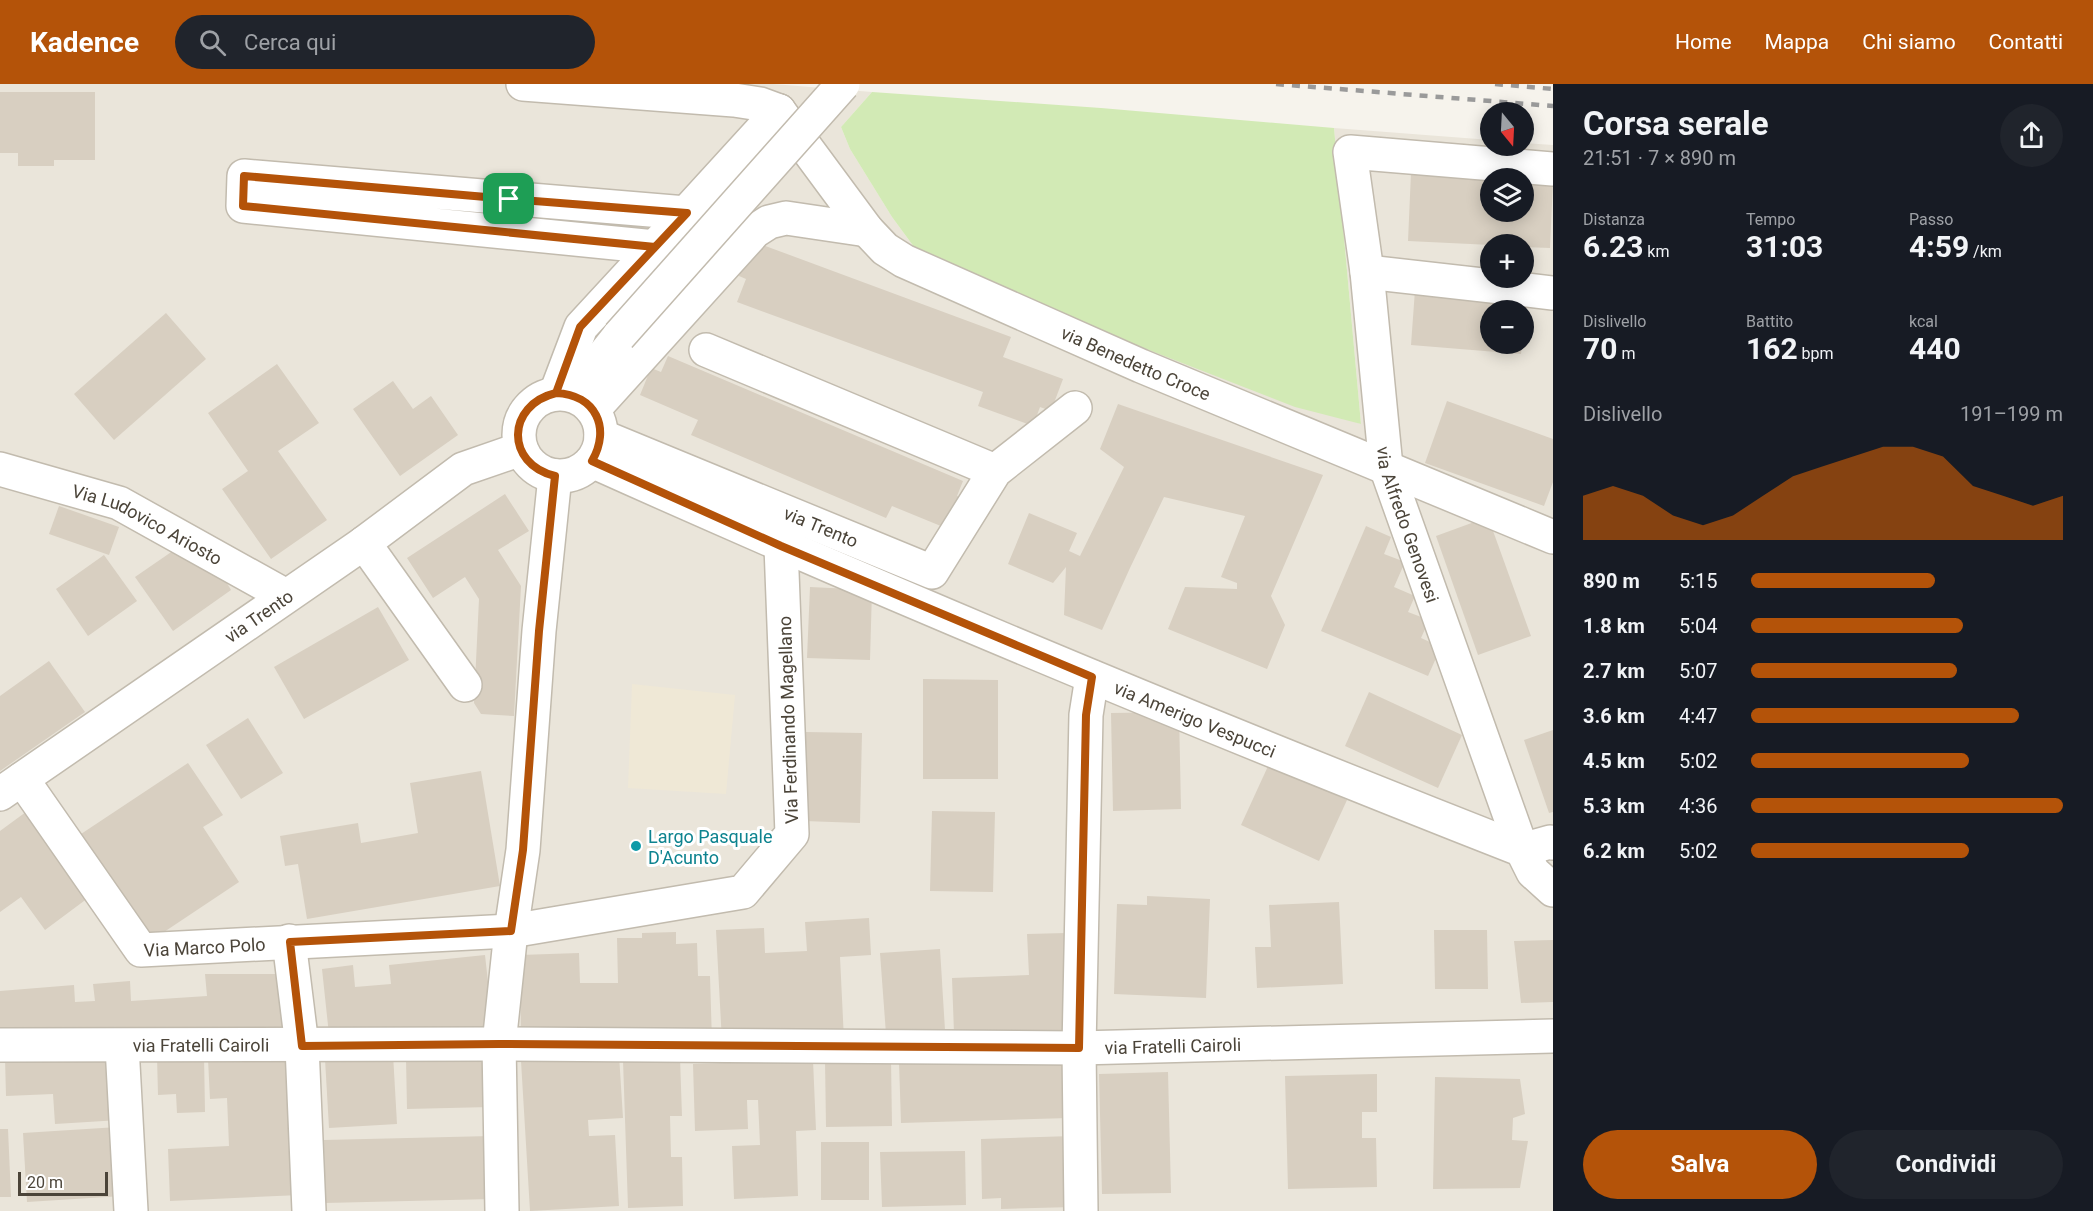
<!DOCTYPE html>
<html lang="it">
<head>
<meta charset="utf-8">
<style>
  :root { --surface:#171b24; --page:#20242c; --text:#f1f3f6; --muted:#9ea1a6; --accent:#b45309 }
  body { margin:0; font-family:Roboto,sans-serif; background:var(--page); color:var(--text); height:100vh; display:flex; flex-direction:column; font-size:22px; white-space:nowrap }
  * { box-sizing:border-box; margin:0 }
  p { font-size:20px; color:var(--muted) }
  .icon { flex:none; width:33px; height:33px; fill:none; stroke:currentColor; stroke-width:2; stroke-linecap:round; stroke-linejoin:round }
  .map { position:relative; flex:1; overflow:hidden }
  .panel { display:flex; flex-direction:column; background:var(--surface); width:540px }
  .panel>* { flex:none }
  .needle { width:39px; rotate:162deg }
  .tools { position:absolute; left:1480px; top:18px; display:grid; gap:12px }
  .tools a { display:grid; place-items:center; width:54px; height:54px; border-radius:50%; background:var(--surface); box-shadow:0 3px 15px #0003; font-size:30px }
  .scale { position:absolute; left:18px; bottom:15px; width:90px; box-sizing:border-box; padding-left:6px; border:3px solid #4b4439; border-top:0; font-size:16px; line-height:21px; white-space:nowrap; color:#4b4439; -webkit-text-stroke:4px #fff; paint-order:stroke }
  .pin { position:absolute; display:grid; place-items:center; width:51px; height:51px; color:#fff; margin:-26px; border-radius:12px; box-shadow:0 3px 9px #0006 }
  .round { display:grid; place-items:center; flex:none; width:63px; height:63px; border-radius:32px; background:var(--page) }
  .overview { display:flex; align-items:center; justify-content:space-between; height:102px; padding:0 30px }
  h1 { font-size:33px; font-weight:700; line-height:45px }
  .stats { display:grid; grid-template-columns:repeat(3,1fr); gap:9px; height:102px; padding:6px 30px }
  .stats div { display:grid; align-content:center }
  .stats b { font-size:30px; font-weight:700 }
  .stats small { font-size:16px; font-weight:400 }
  .stats p { font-size:16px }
  .chart { height:168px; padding:12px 30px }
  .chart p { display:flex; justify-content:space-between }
  .chart svg { width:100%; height:108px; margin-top:6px; fill:var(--accent); opacity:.7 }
  .button { display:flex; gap:12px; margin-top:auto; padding:12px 30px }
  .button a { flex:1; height:69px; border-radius:36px; background:var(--accent); color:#fff; font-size:24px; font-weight:700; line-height:69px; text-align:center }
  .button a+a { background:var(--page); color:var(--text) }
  ul { padding:0 30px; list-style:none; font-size:20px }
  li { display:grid; grid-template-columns:96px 72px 1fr; align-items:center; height:45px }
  li i { height:15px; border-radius:8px; background:var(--accent) }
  header { display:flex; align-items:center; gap:36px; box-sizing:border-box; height:84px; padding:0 30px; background:var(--accent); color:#fff }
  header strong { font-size:28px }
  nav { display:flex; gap:33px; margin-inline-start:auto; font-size:21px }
  .search { width:420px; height:54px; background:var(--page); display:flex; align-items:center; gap:15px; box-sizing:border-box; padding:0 21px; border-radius:33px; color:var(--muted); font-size:22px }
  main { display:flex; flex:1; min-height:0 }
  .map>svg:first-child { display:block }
  .residential { fill:#eae5da; fill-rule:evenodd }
  .education { fill:#efe8d6 }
  .green { fill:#d2eab5 }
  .building { fill:#d8cfc1 }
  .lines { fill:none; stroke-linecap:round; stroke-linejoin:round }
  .minor-casing { stroke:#c2bbae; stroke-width:36 }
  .minor { stroke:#fff; stroke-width:33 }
  .rail { stroke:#9a9a9a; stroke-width:4.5; stroke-dasharray:8 8; stroke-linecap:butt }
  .minor-bridge-casing { stroke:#c2bbae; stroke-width:36; stroke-linecap:butt }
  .minor-bridge { stroke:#fff; stroke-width:33 }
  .route-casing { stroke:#fff; stroke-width:12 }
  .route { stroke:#b45309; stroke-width:8 }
  .culture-dot { fill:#0f9aa8; stroke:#fff; stroke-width:2 }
  .labels { text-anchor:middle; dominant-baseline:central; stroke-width:6; stroke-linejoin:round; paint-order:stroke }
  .street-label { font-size:18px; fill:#4b4439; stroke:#fff }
  .culture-label { font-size:18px; fill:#0d838f; stroke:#fff; text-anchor:start }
</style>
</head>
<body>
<header>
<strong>Kadence</strong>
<div class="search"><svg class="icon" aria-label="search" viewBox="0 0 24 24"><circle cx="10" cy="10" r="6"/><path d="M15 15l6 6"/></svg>Cerca qui</div>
<nav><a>Home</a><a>Mappa</a><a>Chi siamo</a><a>Contatti</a></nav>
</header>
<main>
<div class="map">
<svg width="1553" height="1127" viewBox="0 0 1553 1127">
  <rect width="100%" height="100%" fill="#f6f3ec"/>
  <path class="residential" d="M0 0H773L872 8 841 43 850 65 892 133 917 167 1361 340 1334 44 1491 56V62H1524V59L1553 61V1127H0ZM1491 94H1524V128H1491ZM1491 160H1524V194H1491ZM1491 226H1524V260H1491Z"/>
  <polygon class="education" points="632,600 735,611 726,710 628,704"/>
  <polygon class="green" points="872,8 1101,24 1334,44 1361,340 1295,323 972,197 917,167 892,133 850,65 841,43"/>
  <g class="building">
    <polygon points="0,8 95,8 95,76 54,76 54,82 18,82 18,69 0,69"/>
    <polygon points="1411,89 1491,93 1491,128 1524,128 1524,95 1553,96 1550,164 1524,163 1524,160 1491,161 1408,157"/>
    <polygon points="752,157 1011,253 1003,273 1063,295 1051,327 1040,323 1033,342 978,322 983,308 737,218 746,195 739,192"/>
    <polygon points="1415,206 1525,215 1524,226 1491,226 1491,260 1522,260 1521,270 1411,261"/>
    <polygon points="166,229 206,275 114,356 74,310"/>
    <polygon points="668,272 963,397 957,412 966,416 953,447 892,422 886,434 691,351 698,336 640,311 651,284 661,288"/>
    <polygon points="277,280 319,339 278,367 327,436 271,475 222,405 248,387 208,329"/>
    <polygon points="393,297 413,325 431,312 458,351 400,392 353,325"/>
    <polygon points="1447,317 1553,355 1553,398 1544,422 1425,379"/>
    <polygon points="1118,320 1323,391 1271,512 1285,541 1267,585 1168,545 1185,503 1237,505 1237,499 1221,493 1245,432 1164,413 1130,484 1102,546 1064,531 1066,483 1053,499 1008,480 1029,429 1077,449 1069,467 1080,472 1124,383 1100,365"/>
    <polygon points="505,410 529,447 498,466 521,502 514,632 481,630 474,619 479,515 465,493 433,514 407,474"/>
    <polygon points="59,422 119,443 109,471 49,450"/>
    <polygon points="1488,433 1531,552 1478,571 1436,452"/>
    <polygon points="1366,442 1391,453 1384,470 1405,478 1394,503 1415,512 1408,528 1429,536 1421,554 1441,563 1428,592 1321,547"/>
    <polygon points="180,462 214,477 231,506 173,547 135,493"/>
    <polygon points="104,471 137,517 88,552 56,505"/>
    <polygon points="810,503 872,506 870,576 807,574"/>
    <polygon points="378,523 409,576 304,635 274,583"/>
    <polygon points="49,577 85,628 0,687 0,612"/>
    <polygon points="923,595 998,596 998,695 923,695"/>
    <polygon points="1369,608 1462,651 1438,704 1345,662"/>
    <polygon points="1179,628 1181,725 1113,727 1111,629"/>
    <polygon points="248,634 283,689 241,715 206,661"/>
    <polygon points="1553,646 1553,728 1549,729 1524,656"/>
    <polygon points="806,648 862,649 860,739 804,737"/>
    <polygon points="188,679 223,731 203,743 239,798 152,856 81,750"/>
    <polygon points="1269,680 1347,716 1319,777 1241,741"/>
    <polygon points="481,687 500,802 307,835 298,780 285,782 280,752 358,739 361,759 418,749 410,699"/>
    <polygon points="30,725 92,811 45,846 21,813 0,828 0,747"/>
    <polygon points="932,727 995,728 993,808 930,807"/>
    <polygon points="1147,812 1210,815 1206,914 1114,910 1117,820 1147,821"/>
    <polygon points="1339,818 1343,900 1257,904 1255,863 1271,863 1269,821"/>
    <polygon points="869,834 871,871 840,873 844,956 722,958 716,846 764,844 765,869 807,867 805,838"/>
    <polygon points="1434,846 1487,846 1488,905 1435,905"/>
    <polygon points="676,848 676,860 697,859 698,892 710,892 712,958 521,956 520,871 579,869 580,899 618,899 617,854 642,854 642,849"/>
    <polygon points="1066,849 1069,962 1024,964 1023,947 954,949 952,894 1029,891 1027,850"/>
    <polygon points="1553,856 1553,918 1521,919 1514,857"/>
    <polygon points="940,865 945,946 886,950 880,869"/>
    <polygon points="485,871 493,943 330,960 322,885 353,881 355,903 391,900 389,881"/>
    <polygon points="205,890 287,890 290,952 0,956 0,907 74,901 75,918 95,917 93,900 130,897 131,917 207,912"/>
    <polygon points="393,970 397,1040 329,1044 325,975"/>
    <polygon points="119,971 120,1036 55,1040 53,1010 6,1012 5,974"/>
    <polygon points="204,971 205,1028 177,1029 176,1010 158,1011 157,972"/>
    <polygon points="294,971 300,1111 170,1117 168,1065 229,1062 227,1014 210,1015 208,975"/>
    <polygon points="619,971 623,1034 588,1036 589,1052 615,1051 619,1122 530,1127 521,977"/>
    <polygon points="1067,972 1069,1034 901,1039 899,978"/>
    <polygon points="489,973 490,1023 407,1025 406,974"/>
    <polygon points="680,974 682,1032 670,1032 671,1073 682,1073 683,1122 628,1124 623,976"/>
    <polygon points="891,975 892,1042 826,1043 825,976"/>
    <polygon points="813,976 816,1046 796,1047 798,1112 734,1115 732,1062 760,1061 758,1016 747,1016 748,1045 695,1047 693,980"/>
    <polygon points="1168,988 1171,1109 1102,1110 1099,990"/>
    <polygon points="1377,990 1377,1028 1362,1028 1362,1054 1376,1054 1377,1103 1288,1105 1285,992"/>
    <polygon points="1435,993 1520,995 1525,1030 1513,1034 1512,1056 1528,1057 1520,1104 1433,1105"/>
    <polygon points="118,1043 122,1112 27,1118 23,1049"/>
    <polygon points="0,1045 8,1045 11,1113 0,1113"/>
    <polygon points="491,1052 492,1115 325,1119 324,1056"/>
    <polygon points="1072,1052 1073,1123 1001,1125 1001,1114 982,1115 981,1055"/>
    <rect x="821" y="1058" width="48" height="58"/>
    <polygon points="965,1067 966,1121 882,1123 880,1068"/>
  </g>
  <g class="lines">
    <defs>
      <g id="minor">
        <polyline points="523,0 734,16 760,20 779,27"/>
        <path id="s1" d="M779 27 867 146 885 165 904 177 1141 282 1553 453"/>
        <path id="s2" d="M1553 85 1350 68 1367 188 1386 383 1522 766 1550 758 1553 759"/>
        <polyline points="655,163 243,122 244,92 686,129"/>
        <polyline points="1367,188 1553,209"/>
        <polyline points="706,266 995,387"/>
        <polyline points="556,309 581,243 686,129 779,27"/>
        <circle cx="560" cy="351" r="41"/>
        <polyline points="576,312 591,287 619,252"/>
        <polyline points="593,326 755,147 769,138 786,134 867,146"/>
        <path id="s3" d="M601 352 932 488 995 387 1075 324"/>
        <path id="s4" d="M592 377C899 515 1209 643 1522 766L1533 788 1553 806"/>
        <path id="s5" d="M0 385 119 419 286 512"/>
        <polyline points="364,459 465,601"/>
        <path id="s6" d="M22 695 141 866 511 847 743 808 792 750 781 462"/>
        <path id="s7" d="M0 710 364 459 463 385 521 365"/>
        <polyline points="289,857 302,962 309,1127"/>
        <path id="s8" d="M0 961 499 960 1079 964 1553 952"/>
        <polyline points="122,962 131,1127"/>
        <polyline points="502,1127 499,960 511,847 523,766 539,547 555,392"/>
        <polyline points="1081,1127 1079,964 1086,631 1092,593"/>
      </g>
    </defs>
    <use href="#minor" class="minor-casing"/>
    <use href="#minor" class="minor"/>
    <g class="rail">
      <polyline points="1276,0 1553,22"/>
      <polyline points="1495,0 1553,5"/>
    </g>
    <defs>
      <polyline id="minor-bridge" points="619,252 843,0"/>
    </defs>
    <use href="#minor-bridge" class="minor-bridge-casing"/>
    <use href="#minor-bridge" class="minor-bridge"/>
  </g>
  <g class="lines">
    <defs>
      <path id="route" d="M509 115 687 129 580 243 556 309C506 321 505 380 555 392L539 547 523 766 511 847 290 858 302 962 499 960 1079 964 1086 631 1092 593 781 462 592 377C611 344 596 311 556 309L580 243 655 163 243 122 244 92 509 115"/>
    </defs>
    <use href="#route" class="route-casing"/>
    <use href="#route" class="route"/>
  </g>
  <circle class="culture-dot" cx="636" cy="762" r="6"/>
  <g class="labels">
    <g class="street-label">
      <text stroke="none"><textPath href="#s1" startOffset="450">via Benedetto Croce</textPath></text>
      <text stroke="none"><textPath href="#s2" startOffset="582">via Alfredo Genovesi</textPath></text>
      <text stroke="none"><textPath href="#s5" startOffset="158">Via Ludovico Ariosto</textPath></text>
      <text stroke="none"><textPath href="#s3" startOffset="238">via Trento</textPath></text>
      <text stroke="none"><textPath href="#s7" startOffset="314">via Trento</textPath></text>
      <text stroke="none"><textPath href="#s4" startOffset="656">via Amerigo Vespucci</textPath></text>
      <text transform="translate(788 636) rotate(-92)">Via Ferdinando Magellano</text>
      <text stroke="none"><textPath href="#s6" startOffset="272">Via Marco Polo</textPath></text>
      <text stroke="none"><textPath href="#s8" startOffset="201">via Fratelli Cairoli</textPath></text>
      <text stroke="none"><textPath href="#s8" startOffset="1173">via Fratelli Cairoli</textPath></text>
    </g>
    <g class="culture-label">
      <text x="648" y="752">Largo Pasquale<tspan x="648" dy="21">D'Acunto</tspan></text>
    </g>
  </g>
</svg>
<div class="tools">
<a><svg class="needle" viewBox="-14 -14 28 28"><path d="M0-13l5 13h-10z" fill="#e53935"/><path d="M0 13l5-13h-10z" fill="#9ea1a6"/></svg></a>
<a><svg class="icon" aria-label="layers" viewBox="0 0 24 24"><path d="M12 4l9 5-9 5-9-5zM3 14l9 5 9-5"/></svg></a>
<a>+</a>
<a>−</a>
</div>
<div class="scale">20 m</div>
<div class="pin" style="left:509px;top:115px;background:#1e9e55"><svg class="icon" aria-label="arrive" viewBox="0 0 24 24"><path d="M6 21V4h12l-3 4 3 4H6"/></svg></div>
</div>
<section class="panel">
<div class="overview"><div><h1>Corsa serale</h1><p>21:51 · 7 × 890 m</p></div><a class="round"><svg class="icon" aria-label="share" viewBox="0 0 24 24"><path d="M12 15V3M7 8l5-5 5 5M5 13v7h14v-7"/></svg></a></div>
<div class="stats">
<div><p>Distanza</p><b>6.23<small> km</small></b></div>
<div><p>Tempo</p><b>31:03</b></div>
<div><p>Passo</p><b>4:59<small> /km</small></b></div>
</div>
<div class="stats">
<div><p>Dislivello</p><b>70<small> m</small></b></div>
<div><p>Battito</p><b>162<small> bpm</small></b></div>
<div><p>kcal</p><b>440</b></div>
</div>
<div class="chart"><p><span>Dislivello</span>191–199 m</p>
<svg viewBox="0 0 160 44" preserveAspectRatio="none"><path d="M0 44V26L10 22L20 26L30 34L40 38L50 34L60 26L70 18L80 14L90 10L100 6L110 6L120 10L130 22L140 26L150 30L160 26V44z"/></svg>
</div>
<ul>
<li><b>890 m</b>5:15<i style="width:59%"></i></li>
<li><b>1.8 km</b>5:04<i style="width:68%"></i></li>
<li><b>2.7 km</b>5:07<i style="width:66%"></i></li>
<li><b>3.6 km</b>4:47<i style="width:86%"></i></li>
<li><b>4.5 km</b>5:02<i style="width:70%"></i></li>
<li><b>5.3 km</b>4:36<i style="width:100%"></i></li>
<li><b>6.2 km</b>5:02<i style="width:70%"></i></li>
</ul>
<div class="button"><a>Salva</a><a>Condividi</a></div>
</section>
</main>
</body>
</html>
